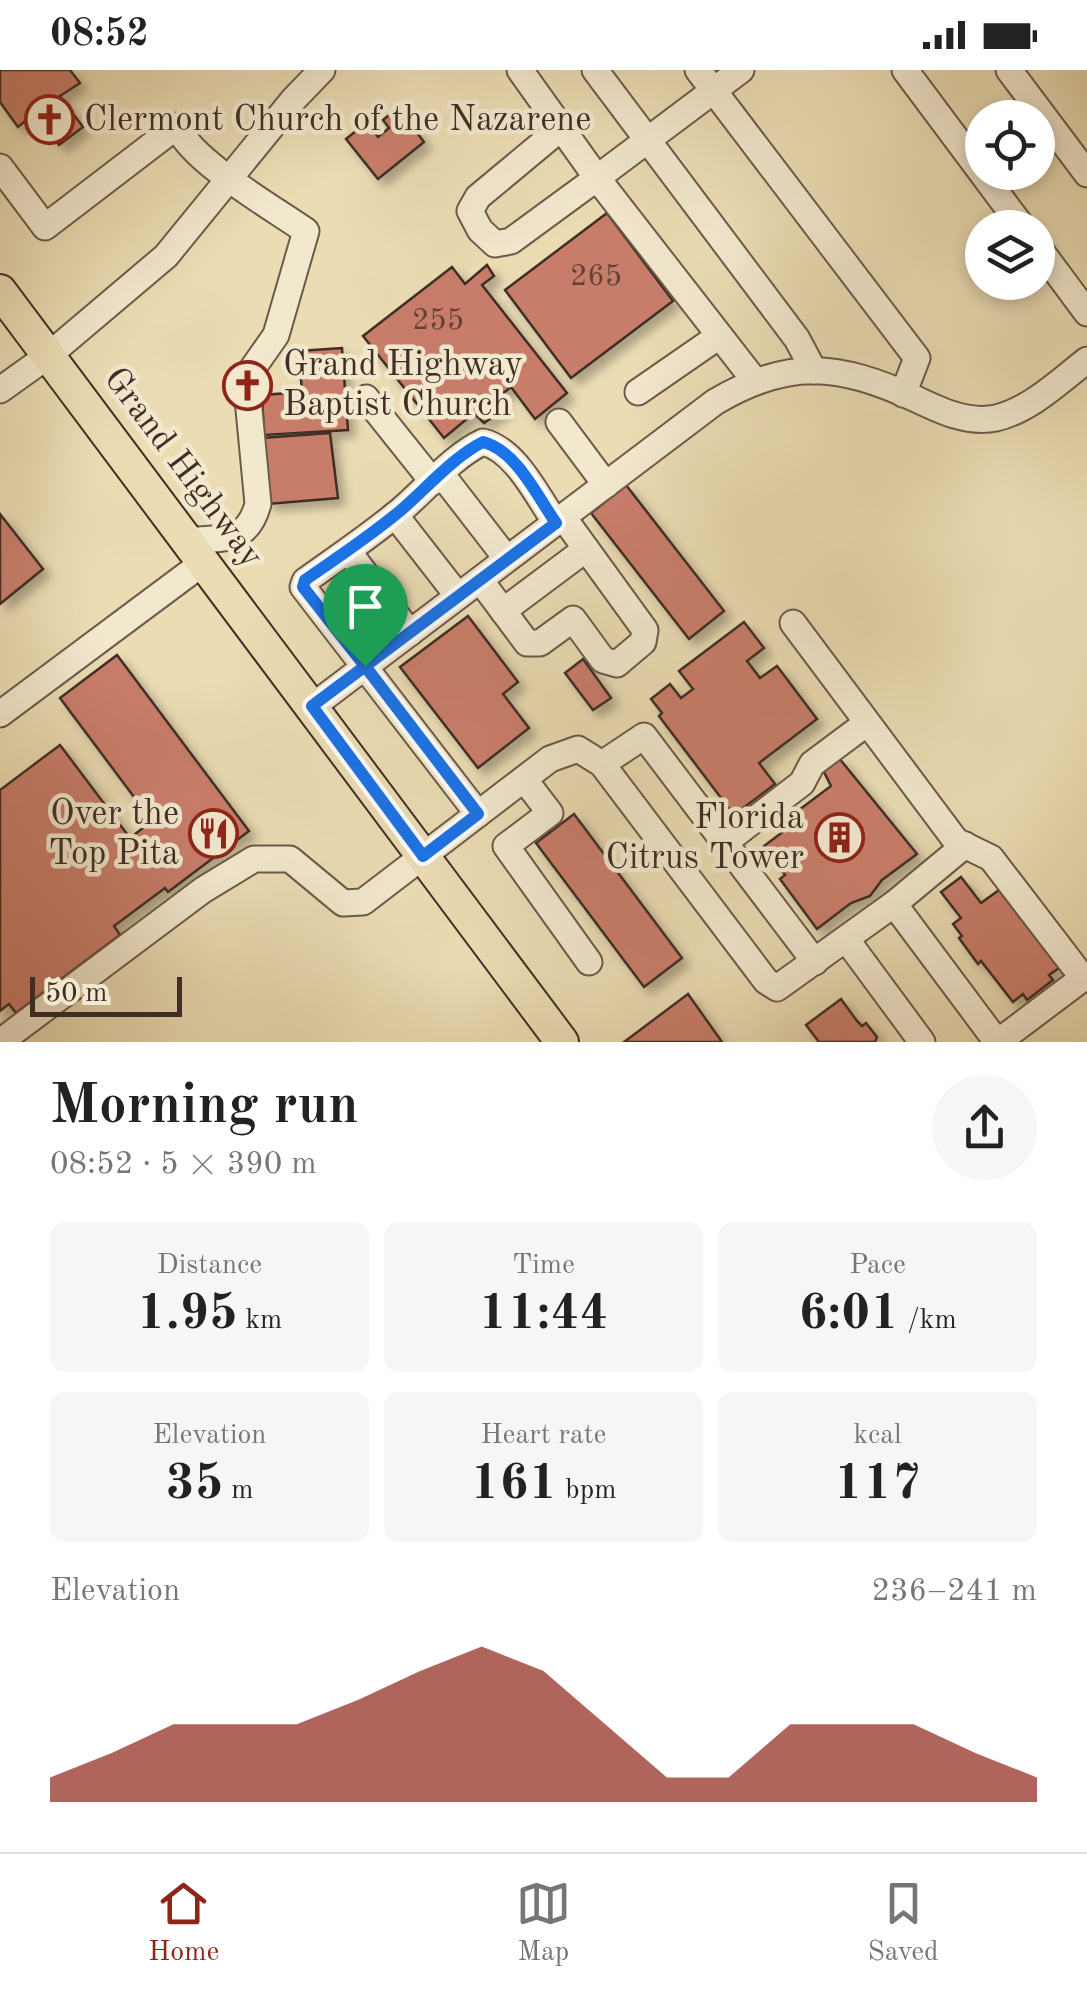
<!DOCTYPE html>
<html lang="en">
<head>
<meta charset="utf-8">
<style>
  :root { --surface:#fff; --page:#f6f6f6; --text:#222; --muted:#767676; --line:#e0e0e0; --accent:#8f2418 }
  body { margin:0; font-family:"Old Standard TT",serif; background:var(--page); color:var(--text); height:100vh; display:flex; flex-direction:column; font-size:38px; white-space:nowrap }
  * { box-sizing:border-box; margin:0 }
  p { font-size:32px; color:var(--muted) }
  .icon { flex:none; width:55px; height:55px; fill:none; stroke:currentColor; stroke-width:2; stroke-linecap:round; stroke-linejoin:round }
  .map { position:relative; height:972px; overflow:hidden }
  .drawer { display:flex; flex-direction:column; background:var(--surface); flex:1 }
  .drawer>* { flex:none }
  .controls { position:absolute; left:965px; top:30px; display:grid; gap:20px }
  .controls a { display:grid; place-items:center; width:90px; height:90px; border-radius:50%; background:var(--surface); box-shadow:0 5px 15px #0003; font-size:50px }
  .scale { position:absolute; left:30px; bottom:25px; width:152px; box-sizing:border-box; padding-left:10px; border:5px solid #402e25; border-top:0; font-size:28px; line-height:35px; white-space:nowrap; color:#402e25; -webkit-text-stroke:8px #f2e8ce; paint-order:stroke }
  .pin { position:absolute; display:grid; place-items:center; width:85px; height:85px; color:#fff; margin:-102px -42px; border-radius:50% 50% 50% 0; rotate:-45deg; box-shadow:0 0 10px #0007 }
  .pin .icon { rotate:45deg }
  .round { display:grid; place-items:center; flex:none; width:105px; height:105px; border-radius:52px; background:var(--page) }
  .headline { display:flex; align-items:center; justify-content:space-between; height:170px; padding:0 50px }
  h1 { font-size:55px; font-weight:800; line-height:75px }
  .metrics { display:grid; grid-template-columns:repeat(3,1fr); gap:15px; height:170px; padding:10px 50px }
  .metrics div { display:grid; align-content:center; border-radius:15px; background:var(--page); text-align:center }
  .metrics b { font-size:50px; font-weight:800 }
  .metrics small { font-size:28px; font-weight:400 }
  .metrics p { font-size:28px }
  .chart { height:280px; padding:20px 50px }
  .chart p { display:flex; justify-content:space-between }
  .chart svg { width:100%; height:180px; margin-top:10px; fill:var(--accent); opacity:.7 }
  .status { display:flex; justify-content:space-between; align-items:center; height:70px; padding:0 50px; background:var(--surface); direction:ltr }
  .status svg { height:28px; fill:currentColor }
  .tab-bar { display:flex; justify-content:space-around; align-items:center; height:140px; border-top:2px solid var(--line); background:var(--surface); font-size:28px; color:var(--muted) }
  .tab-bar a { display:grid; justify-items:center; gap:5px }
  .tab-bar .selected { color:var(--accent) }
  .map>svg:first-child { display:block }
  .building { fill:#c87d6b; stroke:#402e25; stroke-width:2.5; filter:url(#shadow) }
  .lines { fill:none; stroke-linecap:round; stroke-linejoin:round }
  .minor-casing { stroke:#6b5a49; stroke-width:29 }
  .major-casing { stroke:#402e25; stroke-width:36 }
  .minor { stroke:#f2e8ce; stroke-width:25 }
  .major { stroke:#ebdcb4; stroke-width:32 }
  .route-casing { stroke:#fff; stroke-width:20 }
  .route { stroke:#1a73e8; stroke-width:12 }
  .labels { text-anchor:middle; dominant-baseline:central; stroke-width:9; stroke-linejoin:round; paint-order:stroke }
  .number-label { font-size:30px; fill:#624236 }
  .poi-label { font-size:35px; fill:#402e25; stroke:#f2e8ce; text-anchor:start }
  .street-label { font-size:35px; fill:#402e25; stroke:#f2e8ce }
</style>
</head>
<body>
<div class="status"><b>08:52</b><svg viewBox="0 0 49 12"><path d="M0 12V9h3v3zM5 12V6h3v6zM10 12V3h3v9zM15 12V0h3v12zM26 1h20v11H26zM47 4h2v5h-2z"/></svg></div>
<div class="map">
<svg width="1087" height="972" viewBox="0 0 1087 972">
  <defs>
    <filter id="shadow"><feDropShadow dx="7" dy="7" stdDeviation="5" flood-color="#0004"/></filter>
  </defs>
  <rect width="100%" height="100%" fill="#ebdcb4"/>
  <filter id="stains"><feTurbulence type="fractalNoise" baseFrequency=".002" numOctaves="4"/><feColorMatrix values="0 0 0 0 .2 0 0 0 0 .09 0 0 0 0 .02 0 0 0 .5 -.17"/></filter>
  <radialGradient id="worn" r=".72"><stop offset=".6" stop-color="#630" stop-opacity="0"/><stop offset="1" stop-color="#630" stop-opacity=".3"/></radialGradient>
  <g class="building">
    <polygon points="0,0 70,0 80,13 60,26 83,57 59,75 35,43 18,57 0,32"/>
    <polygon points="398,38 424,72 378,109 346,69 367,52 378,67 389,58 383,50"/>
    <polygon points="607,143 673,231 571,308 505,220"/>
    <polygon points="487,195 494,206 482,215 567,323 535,349 511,317 497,328 505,338 484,353 474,343 444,368 363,266 452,197 465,214"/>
    <polygon points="342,278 348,360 264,365 262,325 302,322 299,281"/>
    <polygon points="330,363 338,428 268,434 262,368"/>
    <polygon points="626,415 724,541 689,569 591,443"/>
    <polygon points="0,444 43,499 0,534"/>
    <polygon points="468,546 518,612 503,624 529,658 478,698 400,597"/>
    <polygon points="744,552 764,578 747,591 760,608 777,596 817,649 759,693 775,714 734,745 659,646 662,643 651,629 670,614 681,628 693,619 679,601"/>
    <polygon points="117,585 249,761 168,822 165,818 114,856 120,865 16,943 9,934 0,941 0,720 60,675 130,768 152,751 60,628"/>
    <polygon points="583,589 611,628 593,640 565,603"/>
    <polygon points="839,688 917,784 882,810 870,826 851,833 817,859 780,809 785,805 764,776 784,761 779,755 831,716 823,700"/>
    <polygon points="574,744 682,888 644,917 536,773"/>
    <polygon points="961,807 981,833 999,820 1059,898 1049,905 1053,910 1027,930 1023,924 1013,932 981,891 978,894 959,868 962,866 953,854 961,848 941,822"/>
    <polygon points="688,924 722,972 624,972"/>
    <polygon points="841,929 857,951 862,956 866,953 877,967 875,972 819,972 806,955"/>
  </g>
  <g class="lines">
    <defs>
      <g id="minor">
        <polyline points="520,0 597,108 511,171 495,174 480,160 470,141 478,127 561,58"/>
        <polyline points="595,0 797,269 814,301"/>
        <polyline points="698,0 917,288 903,324"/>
        <polyline points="741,0 597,108 755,311"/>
        <polyline points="905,0 1023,158"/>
        <polyline points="1009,0 1087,104"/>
        <path d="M0 97 45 157 177 56C191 91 273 138 306 161L276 265 246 308 258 434C247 474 224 467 189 471"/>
        <polyline points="1038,177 1087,243"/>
        <polyline points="0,320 49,285 166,186 294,29 322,0"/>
        <polyline points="638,322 719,266"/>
        <polyline points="366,328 433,412"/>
        <polyline points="559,352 606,415"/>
        <polyline points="442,405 507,489"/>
        <polyline points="395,445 458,526"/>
        <polyline points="348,481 410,563"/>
        <polyline points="480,510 527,573 540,573 573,549 603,590 617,594 643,572 645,560 563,447"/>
        <polyline points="503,541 586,479"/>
        <polyline points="793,553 956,771 991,788 1083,908 998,972"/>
        <path d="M313 636 715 332C789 288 839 294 914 328 939 340 967 354 996 348 1030 340 1060 311 1087 290"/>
        <polyline points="0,644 204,492"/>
        <polyline points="602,694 644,666 815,892"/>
        <polyline points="524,709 550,743 506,776 589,892"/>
        <path d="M478 744 303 517 305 511C337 488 370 466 400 441 426 419 453 386 483 372 516 380 537 426 556 453"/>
        <polyline points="724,773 802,713 812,694 867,653"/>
        <polyline points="894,834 965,775"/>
        <polyline points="846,869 922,972"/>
        <polyline points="0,972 203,820 254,789 290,789 343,833 363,832 550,689 578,679 602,694 766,911 777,918 894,834 997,972"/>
      </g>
      <polyline id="major" points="0,221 562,972"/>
    </defs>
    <use href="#minor" class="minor-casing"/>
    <use href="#major" class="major-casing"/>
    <use href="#minor" class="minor"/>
    <use href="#major" class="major"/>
  </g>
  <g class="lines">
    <defs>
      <path id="route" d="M365 596 478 744 423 786 312 636 556 453C537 426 516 380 483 372 453 387 426 419 400 441 370 466 337 488 305 510L303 517 365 596"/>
    </defs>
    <use href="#route" class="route-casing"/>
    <use href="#route" class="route"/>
  </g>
  <defs>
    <symbol id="church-ring" viewBox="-11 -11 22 22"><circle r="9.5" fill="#f2e8ce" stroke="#8f2418" stroke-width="1.5"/><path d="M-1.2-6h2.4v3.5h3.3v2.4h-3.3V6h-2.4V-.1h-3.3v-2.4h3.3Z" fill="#8f2418"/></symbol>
    <symbol id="restaurant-ring" viewBox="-11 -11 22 22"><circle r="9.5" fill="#f2e8ce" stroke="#8f2418" stroke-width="1.5"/><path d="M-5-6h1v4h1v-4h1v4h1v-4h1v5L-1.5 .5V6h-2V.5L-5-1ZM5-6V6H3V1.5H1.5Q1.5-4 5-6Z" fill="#8f2418"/></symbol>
    <symbol id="building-ring" viewBox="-11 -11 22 22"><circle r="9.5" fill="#f2e8ce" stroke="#8f2418" stroke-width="1.5"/><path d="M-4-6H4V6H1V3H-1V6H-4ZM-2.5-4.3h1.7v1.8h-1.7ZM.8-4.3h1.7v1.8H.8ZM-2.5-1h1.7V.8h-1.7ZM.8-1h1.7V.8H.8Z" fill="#8f2418"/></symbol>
  </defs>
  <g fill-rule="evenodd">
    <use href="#church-ring" x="22" y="22" width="55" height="55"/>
    <use href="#church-ring" x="220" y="288" width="55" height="55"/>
    <use href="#restaurant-ring" x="186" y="736" width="55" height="55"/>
    <use href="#building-ring" x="812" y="740" width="55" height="55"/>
  </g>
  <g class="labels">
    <g class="number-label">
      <text x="596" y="207">265</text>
      <text x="438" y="251">255</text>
    </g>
    <g class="poi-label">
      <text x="84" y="50">Clermont Church of the Nazarene</text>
      <text x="283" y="295">Grand Highway<tspan x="283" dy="40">Baptist Church</tspan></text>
      <text x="179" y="744" text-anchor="end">Over the<tspan x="179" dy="40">Top Pita</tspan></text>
      <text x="804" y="748" text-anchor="end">Florida<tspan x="804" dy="40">Citrus Tower</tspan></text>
    </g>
    <g class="street-label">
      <text transform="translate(183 398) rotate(53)">Grand Highway</text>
    </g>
  </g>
  <rect width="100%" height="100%" filter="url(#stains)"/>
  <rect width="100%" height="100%" fill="url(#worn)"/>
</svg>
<div class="controls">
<a><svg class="icon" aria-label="locate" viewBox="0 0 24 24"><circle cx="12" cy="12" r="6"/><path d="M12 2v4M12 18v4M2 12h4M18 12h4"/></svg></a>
<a><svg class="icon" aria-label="layers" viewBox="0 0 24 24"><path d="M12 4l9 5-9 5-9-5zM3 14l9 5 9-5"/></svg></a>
</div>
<div class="scale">50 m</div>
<div class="pin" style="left:365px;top:596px;background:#1e9e55"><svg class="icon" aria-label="arrive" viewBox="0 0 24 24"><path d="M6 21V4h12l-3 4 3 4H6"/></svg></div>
</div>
<section class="drawer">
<div class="headline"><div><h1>Morning run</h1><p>08:52 · 5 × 390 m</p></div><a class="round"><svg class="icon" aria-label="share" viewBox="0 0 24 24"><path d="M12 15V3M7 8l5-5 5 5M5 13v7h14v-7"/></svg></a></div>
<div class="metrics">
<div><p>Distance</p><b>1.95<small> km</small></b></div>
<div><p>Time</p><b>11:44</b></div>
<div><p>Pace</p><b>6:01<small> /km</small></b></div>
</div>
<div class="metrics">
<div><p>Elevation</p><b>35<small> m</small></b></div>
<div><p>Heart rate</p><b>161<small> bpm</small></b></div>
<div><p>kcal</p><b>117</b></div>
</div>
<div class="chart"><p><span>Elevation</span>236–241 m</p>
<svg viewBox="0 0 160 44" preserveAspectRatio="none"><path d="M0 44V38L10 32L20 25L30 25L40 25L50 19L60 12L70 6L80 12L90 25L100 38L110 38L120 25L130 25L140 25L150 32L160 38V44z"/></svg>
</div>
</section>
<nav class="tab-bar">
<a class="selected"><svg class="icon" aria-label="home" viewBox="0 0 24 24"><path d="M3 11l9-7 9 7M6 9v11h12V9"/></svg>Home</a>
<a><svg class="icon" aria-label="map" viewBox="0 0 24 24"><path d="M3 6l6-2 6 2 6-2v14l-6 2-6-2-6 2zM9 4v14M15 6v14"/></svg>Map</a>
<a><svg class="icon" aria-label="saved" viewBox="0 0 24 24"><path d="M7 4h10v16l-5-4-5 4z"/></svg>Saved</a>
</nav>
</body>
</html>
